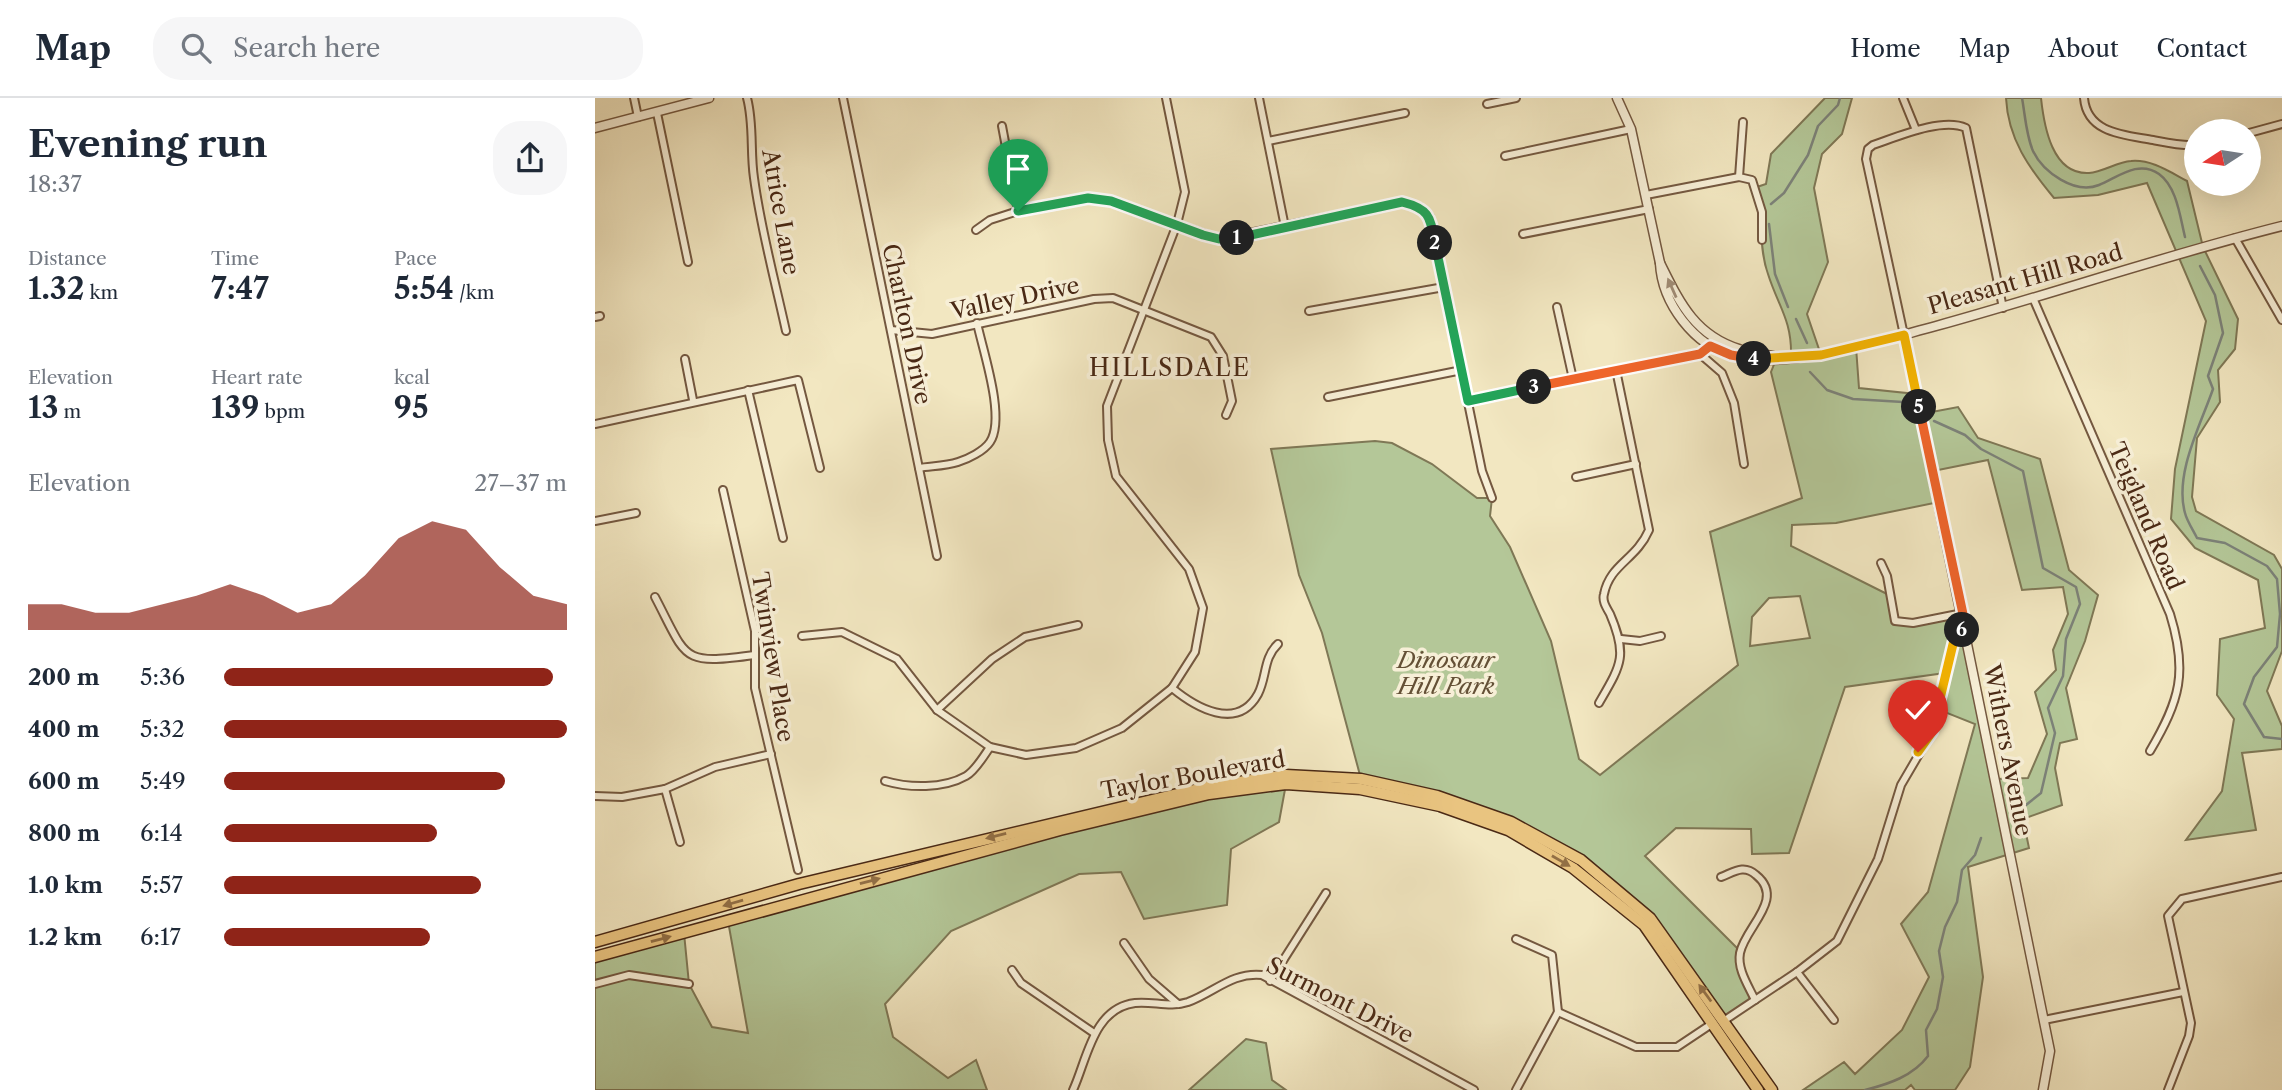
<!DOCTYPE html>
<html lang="en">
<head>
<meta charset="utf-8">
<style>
  :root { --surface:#fff; --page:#f6f6f7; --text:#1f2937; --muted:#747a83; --line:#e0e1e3; --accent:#8f2418 }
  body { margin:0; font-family:"Libre Caslon Text",serif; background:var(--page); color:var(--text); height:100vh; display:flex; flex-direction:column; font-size:26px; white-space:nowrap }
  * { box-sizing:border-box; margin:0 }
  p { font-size:23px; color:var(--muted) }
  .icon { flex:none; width:38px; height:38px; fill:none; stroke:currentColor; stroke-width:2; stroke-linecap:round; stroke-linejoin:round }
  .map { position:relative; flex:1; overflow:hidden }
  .sheet { display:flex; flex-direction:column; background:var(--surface); width:595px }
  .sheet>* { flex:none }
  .needle { width:46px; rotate:258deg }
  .buttons { position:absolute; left:1589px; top:21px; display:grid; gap:14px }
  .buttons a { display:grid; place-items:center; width:77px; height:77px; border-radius:50%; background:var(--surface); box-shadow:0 7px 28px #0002; font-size:35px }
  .pin { position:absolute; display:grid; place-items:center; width:60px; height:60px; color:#fff; margin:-72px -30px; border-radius:50% 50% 50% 0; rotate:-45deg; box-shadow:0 0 7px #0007 }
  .pin .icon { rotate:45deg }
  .km { position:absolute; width:35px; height:35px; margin:-18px; border-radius:50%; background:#222; color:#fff; font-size:19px; line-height:35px; text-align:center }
  .round { display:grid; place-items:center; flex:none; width:74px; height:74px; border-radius:28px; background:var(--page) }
  .headline { display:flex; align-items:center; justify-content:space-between; height:119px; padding:0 28px }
  h1 { font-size:38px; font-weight:700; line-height:52px }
  .stats { display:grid; grid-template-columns:repeat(3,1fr); gap:10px; height:119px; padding:7px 28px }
  .stats div { display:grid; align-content:center }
  .stats b { font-size:30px; font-weight:700 }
  .stats small { font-size:19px; font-weight:400 }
  .stats p { font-size:19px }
  .chart { height:196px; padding:14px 28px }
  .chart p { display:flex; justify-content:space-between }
  .chart svg { width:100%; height:126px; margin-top:7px; fill:var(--accent); opacity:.7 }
  ul { padding:0 28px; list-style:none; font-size:23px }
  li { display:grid; grid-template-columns:112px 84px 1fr; align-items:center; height:52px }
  li i { height:18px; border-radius:9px; background:var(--accent) }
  header { display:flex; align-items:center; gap:42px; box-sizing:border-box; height:98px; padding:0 35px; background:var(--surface); border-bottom:2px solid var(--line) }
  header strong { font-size:33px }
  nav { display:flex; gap:38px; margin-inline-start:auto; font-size:24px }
  .search { width:490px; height:63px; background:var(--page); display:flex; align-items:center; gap:18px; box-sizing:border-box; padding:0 24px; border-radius:28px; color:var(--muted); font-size:26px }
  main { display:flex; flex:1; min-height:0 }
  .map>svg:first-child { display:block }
  .green { fill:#b4c798; stroke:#7f7856; stroke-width:2; fill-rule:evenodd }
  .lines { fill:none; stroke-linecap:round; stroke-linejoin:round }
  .stream { stroke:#7c8279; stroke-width:2.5 }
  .minor-casing { stroke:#745840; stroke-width:10 }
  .tertiary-casing { stroke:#745840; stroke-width:11 }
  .primary-casing { stroke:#4a2915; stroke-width:13 }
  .minor { stroke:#f7efd7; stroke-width:6 }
  .tertiary { stroke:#f7efd7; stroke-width:8 }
  .primary { stroke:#e9c480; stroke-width:10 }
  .oneway { fill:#a08c76 }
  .oneway2 { fill:#926f45 }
  .split-1-casing { stroke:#fff; stroke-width:14 }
  .split-2-casing { stroke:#fff; stroke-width:14 }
  .split-3-casing { stroke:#fff; stroke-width:14 }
  .split-4-casing { stroke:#fff; stroke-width:14 }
  .split-5-casing { stroke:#fff; stroke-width:14 }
  .split-6-casing { stroke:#fff; stroke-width:14 }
  .split-7-casing { stroke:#fff; stroke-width:14 }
  .split-1 { stroke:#22a559; stroke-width:9 }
  .split-2 { stroke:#22a559; stroke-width:9 }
  .split-3 { stroke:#22a559; stroke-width:9 }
  .split-4 { stroke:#f0652b; stroke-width:9 }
  .split-5 { stroke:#f5b400; stroke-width:9 }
  .split-6 { stroke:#f0652b; stroke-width:9 }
  .split-7 { stroke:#f5b400; stroke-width:9 }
  .labels { text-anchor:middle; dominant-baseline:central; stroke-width:7; stroke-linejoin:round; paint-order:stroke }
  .street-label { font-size:23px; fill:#4a2915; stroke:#f7efd7 }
  .park-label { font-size:23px; font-style:italic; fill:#645036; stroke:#f7efd7 }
  .neighbourhood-label { font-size:24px; letter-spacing:2px; fill:#4a2915; stroke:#f7efd7 }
</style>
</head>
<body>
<header>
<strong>Map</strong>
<div class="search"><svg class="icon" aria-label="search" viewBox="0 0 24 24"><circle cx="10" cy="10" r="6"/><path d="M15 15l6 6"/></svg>Search here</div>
<nav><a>Home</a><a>Map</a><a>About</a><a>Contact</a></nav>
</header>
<main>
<section class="sheet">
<div class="headline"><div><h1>Evening run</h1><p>18:37</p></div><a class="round"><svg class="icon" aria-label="share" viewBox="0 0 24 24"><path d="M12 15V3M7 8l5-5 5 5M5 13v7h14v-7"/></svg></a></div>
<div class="stats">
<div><p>Distance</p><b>1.32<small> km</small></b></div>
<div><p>Time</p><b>7:47</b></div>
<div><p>Pace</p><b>5:54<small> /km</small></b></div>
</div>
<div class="stats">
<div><p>Elevation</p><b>13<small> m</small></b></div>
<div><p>Heart rate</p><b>139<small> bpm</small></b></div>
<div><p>kcal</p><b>95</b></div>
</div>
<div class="chart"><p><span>Elevation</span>27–37 m</p>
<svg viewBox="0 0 160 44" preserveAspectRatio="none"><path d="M0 44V35L10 35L20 38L30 38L40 35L50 32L60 28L70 32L80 38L90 35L100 25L110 12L120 6L130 9L140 22L150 32L160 35V44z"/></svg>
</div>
<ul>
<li><b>200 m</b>5:36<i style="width:96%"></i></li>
<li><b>400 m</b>5:32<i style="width:100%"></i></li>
<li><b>600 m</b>5:49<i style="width:82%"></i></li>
<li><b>800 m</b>6:14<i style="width:62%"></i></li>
<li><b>1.0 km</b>5:57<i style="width:75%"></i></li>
<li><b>1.2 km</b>6:17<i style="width:60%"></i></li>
</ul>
</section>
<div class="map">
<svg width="1687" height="992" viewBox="0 0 1687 992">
  <rect width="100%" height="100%" fill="#f2e7c1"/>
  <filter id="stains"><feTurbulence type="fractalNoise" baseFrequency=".00286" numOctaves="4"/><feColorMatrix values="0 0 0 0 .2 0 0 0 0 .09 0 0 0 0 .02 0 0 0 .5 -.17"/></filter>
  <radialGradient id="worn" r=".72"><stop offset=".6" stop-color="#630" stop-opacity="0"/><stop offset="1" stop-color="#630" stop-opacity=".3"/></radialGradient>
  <g class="green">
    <path d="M1230 0H1257L1247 36 1227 56 1219 90 1233 164 1212 216 1226 257 1261 249 1264 290 1321 296 1326 316 1363 309 1383 340 1445 361 1474 472 1503 497 1490 543 1471 590 1482 641 1465 645 1460 670 1467 707 1428 721 1434 750 1373 769 1388 879 1375 969 1360 992H1320L1316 987 1310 992H1208L1249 964 1260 976 1307 932 1334 879 1306 826 1333 794 1380 626 1342 611 1350 575 1250 589 1194 755 1157 756 1156 731 1081 730 1050 758 1145 853V866L1160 902 1130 922 1055 820 986 762 916 724 766 681 727 535 704 477 676 351 780 343 797 345 837 366 882 400H897L895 418 915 449 956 543 984 661 1005 677 1143 567 1115 434 1207 400 1176 274 1182 259 1196 258C1197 222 1183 208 1173 176 1163 149 1169 119 1159 90L1171 86 1176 56ZM1393 362 1427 492 1468 489 1473 516 1458 552 1461 572 1440 594 1452 636 1433 680 1400 681 1368 515 1305 526 1296 513 1294 497 1196 448 1197 427 1241 425 1344 404 1338 373ZM1205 498 1215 540 1155 548 1157 519 1174 500Z"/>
    <path d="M1411 0H1446C1449 28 1457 77 1494 75 1508 74 1522 64 1536 63 1556 61 1575 74 1592 83L1608 149 1643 221 1640 251 1623 272 1625 304 1602 340 1597 399 1601 413 1679 457 1687 471V553L1672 593 1687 628V651L1647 655 1661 732 1591 742 1627 693 1639 621 1622 597 1625 541 1670 530 1663 482 1600 450 1576 421 1580 371 1611 223 1552 85 1503 97 1459 100C1434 70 1413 41 1411 0Z"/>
    <polygon points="691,686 684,724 636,751 632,807 549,821 526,774 484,776 356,833 290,906 298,939 353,980 381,962 392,992 0,992 0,859 89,835 94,886 117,929 153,935 133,823 614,696"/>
    <polygon points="651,941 671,945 677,982 691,992 594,992"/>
  </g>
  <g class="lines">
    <g class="stream">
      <path d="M1427 0C1430 16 1431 37 1438 53 1448 74 1480 97 1504 87 1522 80 1543 61 1564 76 1582 89 1585 119 1590 139"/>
      <polyline points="1176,106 1189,95 1213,57 1223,28 1243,7 1245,0"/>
      <polyline points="1174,126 1180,176 1193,209"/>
      <path d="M1605 168 1620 197 1628 235 1613 278 1618 291C1606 326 1579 376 1590 415 1592 423 1598 432 1602 440L1630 445 1672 468 1682 481 1685 516 1682 549 1659 579 1649 606 1669 639 1687 641"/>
      <polyline points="1201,221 1212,245"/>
      <polyline points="1215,274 1232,292 1258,301 1308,304"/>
      <polyline points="1339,323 1370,337 1386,351 1428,373 1448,470 1481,489 1485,506 1471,541 1468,578 1453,610 1460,635 1446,695 1416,719"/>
      <path d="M1270 992C1294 986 1318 978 1333 958L1331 932 1342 911 1348 879 1344 853 1350 829 1362 804 1367 772 1380 757 1386 740"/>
    </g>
    <defs>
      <g id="minor">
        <polyline points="39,0 43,19"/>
        <path d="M152 0C159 26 155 53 159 80 166 132 180 183 191 233"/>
        <polyline points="248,0 342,458"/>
        <polyline points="664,0 690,129"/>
        <polyline points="1308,0 1321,32"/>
        <path d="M1489 0C1492 36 1531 37 1558 42 1573 45 1585 48 1601 47"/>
        <polyline points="892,6 921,0"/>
        <polyline points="62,15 93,164"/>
        <polyline points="1148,24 1144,79 1157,82 1167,114 1167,142"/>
        <polyline points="407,28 423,113"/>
        <polyline points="1654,35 1687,26"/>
        <polyline points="673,43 810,15"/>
        <polyline points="910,58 1036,31"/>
        <polyline points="1051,97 1144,79"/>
        <polyline points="381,132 395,122 423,113 493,100 516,103 624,141 807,104 825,109 835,119 887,373 897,400"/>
        <polyline points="928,136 1054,111"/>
        <polyline points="1640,140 1687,222"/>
        <path d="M1438 200 1575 516C1593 574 1585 602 1555 653"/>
        <polyline points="962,209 978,281"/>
        <polyline points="714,213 849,189"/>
        <polyline points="0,219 5,218"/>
        <polyline points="296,232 337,236 499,201 518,200 616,239 628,258 637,303 631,317"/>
        <path d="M1309 237 1271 61 1273 51 1278 47C1302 39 1347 19 1371 30L1408 210"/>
        <polyline points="1105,256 1127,275 1139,305 1149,366"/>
        <polyline points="90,261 98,302"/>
        <polyline points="153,292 188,440"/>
        <polyline points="733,299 867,272"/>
        <polyline points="874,303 1105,256 1118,244"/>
        <polyline points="0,326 203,282 225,370"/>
        <path d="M324 370C336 368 351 368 363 364 373 361 389 353 395 344 411 320 388 253 382 225"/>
        <polyline points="981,379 1041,366"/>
        <polyline points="128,392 160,533 160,590 203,772"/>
        <polyline points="0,423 41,415"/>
        <polyline points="1286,465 1292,478 1300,523 1318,525 1368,515"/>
        <path d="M60 499C93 562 85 567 160 557"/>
        <polyline points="207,538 247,534 302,561 342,612 395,649 431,657 481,650 527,630 577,590 600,554 608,510 594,471 521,378 513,342 512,308 582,126 590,94 571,0"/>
        <polyline points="1026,541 1045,543 1066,538"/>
        <path d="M577 590C600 609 642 634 663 596 672 579 668 560 683 546"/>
        <path d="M1004 605C1026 567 1033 558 1015 516 1011 509 1007 503 1009 496 1015 466 1041 462 1054 432L1021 272"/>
        <polyline points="342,612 397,561 430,539 483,527"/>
        <path d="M290 683C314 690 348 691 371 678 380 673 389 658 395 649"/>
        <polyline points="70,691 85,744"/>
        <polyline points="0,698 27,699 70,691 120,669 176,656"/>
        <path d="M1126 779C1139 774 1149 766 1161 777 1191 801 1150 829 1145 855 1142 871 1153 887 1160 902"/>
        <polyline points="921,841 957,857 963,914"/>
        <polyline points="529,845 554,881 583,906"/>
        <polyline points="417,872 426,885 499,935"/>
        <polyline points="1202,874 1239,922"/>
        <polyline points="675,883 731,795"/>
        <polyline points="0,886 34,877 94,886"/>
        <polyline points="963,914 1041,949 1082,949 1118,925"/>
        <polyline points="1130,922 1202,874 1242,843 1283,761 1306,687 1337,634 1358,542 1368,530"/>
        <polyline points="1449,922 1588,894"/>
        <path d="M478 992C492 962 498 910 540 905 558 903 575 910 593 904 620 894 637 874 667 877L879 992"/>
        <polyline points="921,992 963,914"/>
        <polyline points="1573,992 1594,938 1596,925 1573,818 1587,801 1687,779"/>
      </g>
      <g id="tertiary">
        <polyline points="1022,0 1036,31 1065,165"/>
        <polyline points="0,30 114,0"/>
        <polyline points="1309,237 1455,953 1448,992"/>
        <path d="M1182 259C1169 256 1156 256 1144 251 1099 237 1084 203 1065 165 1067 205 1099 248 1139 258 1196 272 1284 243 1341 228 1457 196 1571 157 1687 128"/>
      </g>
      <g id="primary">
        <polyline points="0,844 204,786 616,688 691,677 766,681 842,698 916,724 986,762 1055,820 1177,992"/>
        <polyline points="0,859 465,732 614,696 691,686 765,691 845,708 913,732 978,770 1049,827 1163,992"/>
      </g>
    </defs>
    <use href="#minor" class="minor-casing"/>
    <use href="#tertiary" class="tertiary-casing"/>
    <use href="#primary" class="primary-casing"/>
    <use href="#minor" class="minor"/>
    <use href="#tertiary" class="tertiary"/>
    <use href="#primary" class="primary"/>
  </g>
  <defs><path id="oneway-solid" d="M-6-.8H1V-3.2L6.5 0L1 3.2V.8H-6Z" transform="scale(1.75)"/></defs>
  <use class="oneway" href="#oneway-solid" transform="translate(1077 190) rotate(-114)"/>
  <g class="oneway2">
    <use href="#oneway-solid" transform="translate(401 738) rotate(166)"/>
    <use href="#oneway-solid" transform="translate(966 763) rotate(30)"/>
    <use href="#oneway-solid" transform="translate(275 783) rotate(-15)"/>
    <use href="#oneway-solid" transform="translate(138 805) rotate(164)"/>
    <use href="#oneway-solid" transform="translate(66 841) rotate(-15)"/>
    <use href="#oneway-solid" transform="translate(1110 895) rotate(-126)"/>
  </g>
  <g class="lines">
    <defs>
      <polyline id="split-1" points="423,113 493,100 516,103 608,137 624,141 642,140"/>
      <path id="split-2" d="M642 140 807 104C835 111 835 119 840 145"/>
      <polyline id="split-3" points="840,145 873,303 939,289"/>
      <polyline id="split-4" points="939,289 1105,256 1115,248 1136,257 1159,261"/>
      <polyline id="split-5" points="1159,261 1226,257 1309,237 1324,309"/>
      <polyline id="split-6" points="1324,309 1368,516 1367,532"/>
      <polyline id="split-7" points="1323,654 1337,634 1359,542 1367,532"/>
    </defs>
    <use href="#split-1" class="split-1-casing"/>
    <use href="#split-2" class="split-2-casing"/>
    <use href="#split-3" class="split-3-casing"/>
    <use href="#split-4" class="split-4-casing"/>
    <use href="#split-5" class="split-5-casing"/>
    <use href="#split-6" class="split-6-casing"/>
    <use href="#split-7" class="split-7-casing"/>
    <use href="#split-1" class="split-1"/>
    <use href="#split-2" class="split-2"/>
    <use href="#split-3" class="split-3"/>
    <use href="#split-4" class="split-4"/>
    <use href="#split-5" class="split-5"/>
    <use href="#split-6" class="split-6"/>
    <use href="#split-7" class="split-7"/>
  </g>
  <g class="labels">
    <g class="street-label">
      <text transform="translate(186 114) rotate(80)">Atrice Lane</text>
      <text transform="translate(1430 181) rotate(-16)">Pleasant Hill Road</text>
      <text transform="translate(420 200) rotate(-12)">Valley Drive</text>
      <text transform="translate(312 226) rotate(78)">Charlton Drive</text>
      <text transform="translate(1551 418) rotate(67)">Teigland Road</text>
      <text transform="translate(178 559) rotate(81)">Twinview Place</text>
      <text transform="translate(1413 652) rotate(79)">Withers Avenue</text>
      <text transform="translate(598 677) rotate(-10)">Taylor Boulevard</text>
      <text transform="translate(745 902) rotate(27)">Surmont Drive</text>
    </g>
    <g class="park-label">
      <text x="851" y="562">Dinosaur<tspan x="851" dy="26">Hill Park</tspan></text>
    </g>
    <g class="neighbourhood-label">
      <text x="575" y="269">HILLSDALE</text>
    </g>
  </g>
  <rect width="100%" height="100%" filter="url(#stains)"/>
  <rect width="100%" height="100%" fill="url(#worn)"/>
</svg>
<div class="buttons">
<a><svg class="needle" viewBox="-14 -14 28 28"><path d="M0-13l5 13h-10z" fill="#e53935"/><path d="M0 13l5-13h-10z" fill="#747a83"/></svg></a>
</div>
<div class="pin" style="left:423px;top:113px;background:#1e9e55"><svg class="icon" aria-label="arrive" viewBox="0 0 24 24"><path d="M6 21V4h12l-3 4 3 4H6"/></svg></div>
<div class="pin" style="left:1323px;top:654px;background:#d93025"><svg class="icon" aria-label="check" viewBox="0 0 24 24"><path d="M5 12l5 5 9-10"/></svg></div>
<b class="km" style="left:642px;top:140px">1</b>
<b class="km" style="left:840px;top:145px">2</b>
<b class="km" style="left:939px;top:289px">3</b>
<b class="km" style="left:1159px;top:261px">4</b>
<b class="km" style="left:1324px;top:309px">5</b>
<b class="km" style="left:1367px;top:532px">6</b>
</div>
</main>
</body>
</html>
